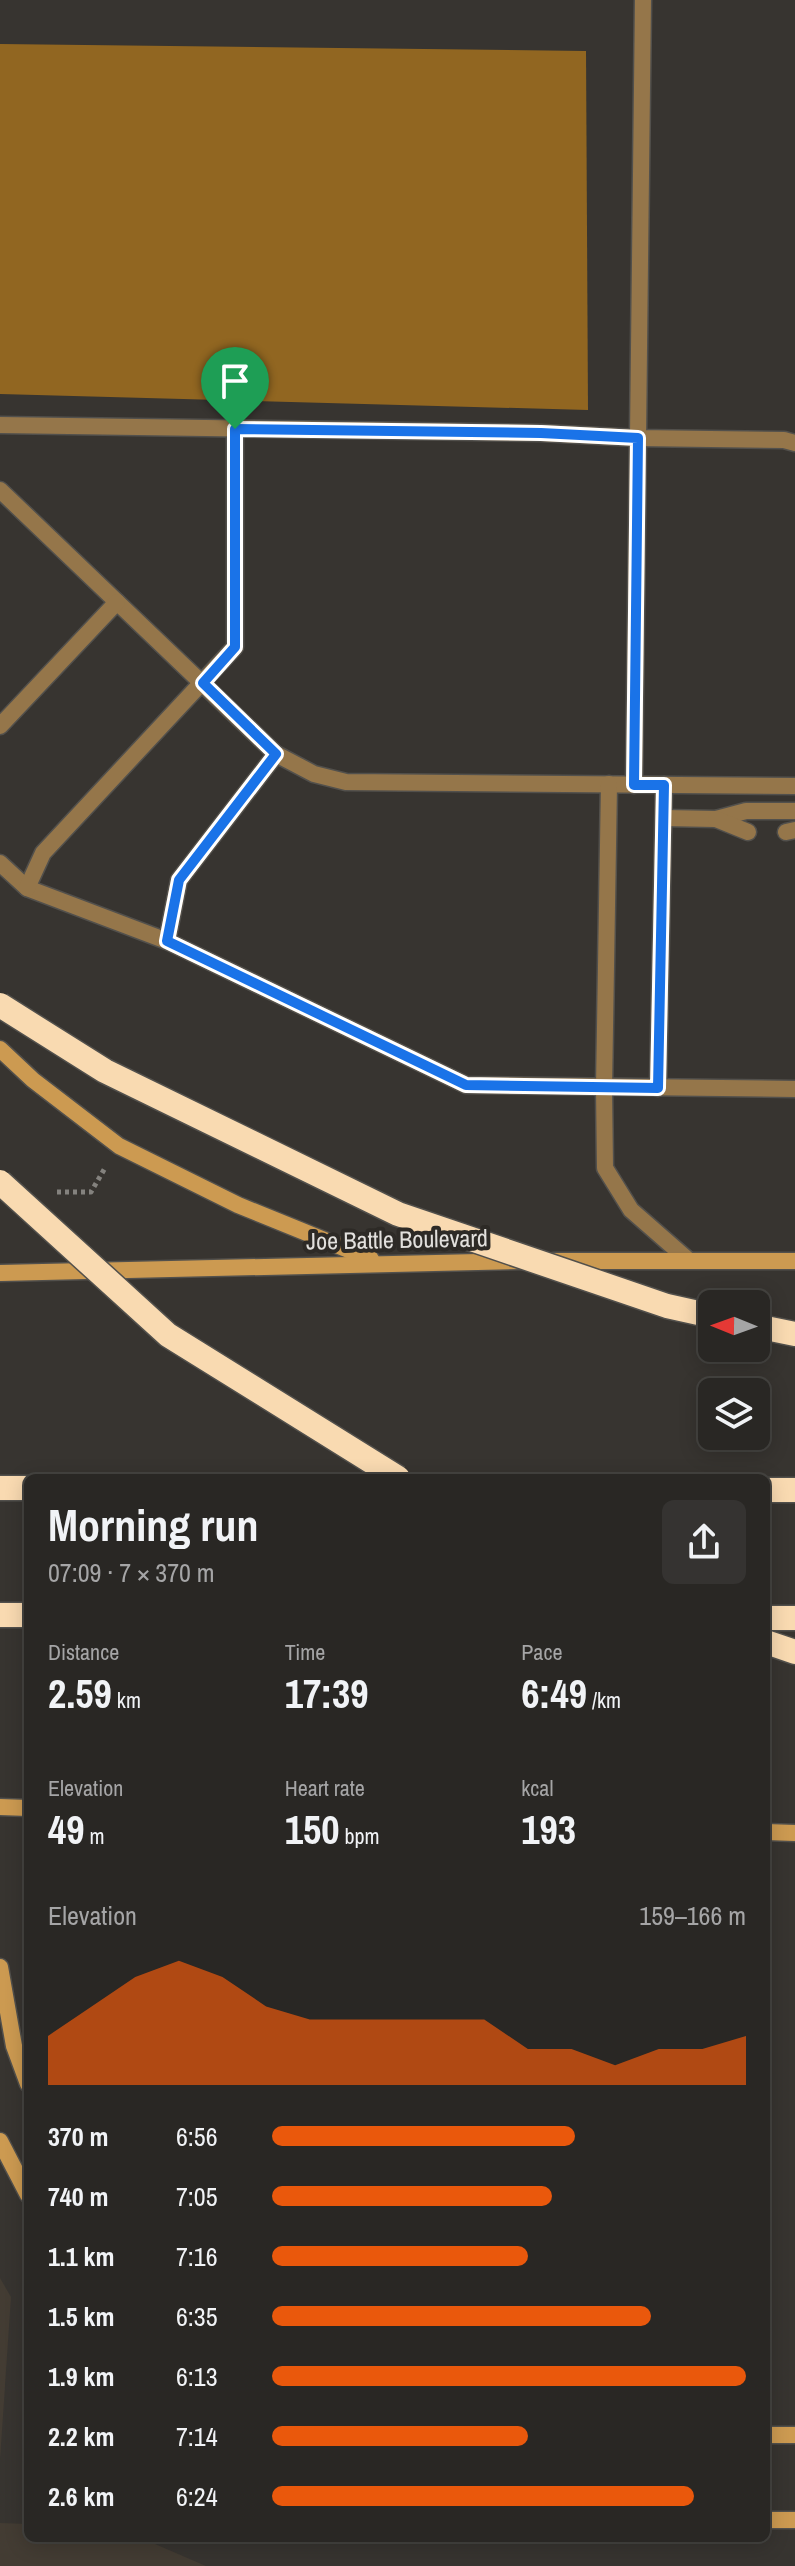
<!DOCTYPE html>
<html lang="en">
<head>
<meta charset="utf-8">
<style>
  :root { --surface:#292724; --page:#353331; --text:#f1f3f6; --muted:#a5a5a6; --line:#454441; --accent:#ea580c }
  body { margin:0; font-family:"Archivo Narrow",sans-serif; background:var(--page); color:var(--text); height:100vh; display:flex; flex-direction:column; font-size:30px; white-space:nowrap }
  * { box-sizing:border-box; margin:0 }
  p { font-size:26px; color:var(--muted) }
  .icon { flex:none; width:44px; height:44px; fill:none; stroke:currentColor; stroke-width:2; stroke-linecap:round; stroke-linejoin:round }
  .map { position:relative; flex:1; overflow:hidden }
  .sheet { position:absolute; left:24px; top:1474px; width:746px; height:1068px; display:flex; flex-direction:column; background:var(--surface); border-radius:12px; box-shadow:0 4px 20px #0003,0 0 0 2px var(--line) }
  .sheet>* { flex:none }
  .needle { width:52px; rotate:271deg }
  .tools { position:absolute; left:698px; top:1290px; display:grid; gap:16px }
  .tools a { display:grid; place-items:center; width:72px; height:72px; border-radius:12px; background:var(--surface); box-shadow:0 4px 20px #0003,0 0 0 2px var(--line); font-size:40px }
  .pin { position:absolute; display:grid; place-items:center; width:68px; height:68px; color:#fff; margin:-82px -34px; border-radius:50% 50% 50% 0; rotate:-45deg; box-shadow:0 0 8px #0007 }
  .pin .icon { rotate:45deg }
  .round { display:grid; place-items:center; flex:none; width:84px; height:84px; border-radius:12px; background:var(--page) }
  .head { display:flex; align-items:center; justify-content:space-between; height:136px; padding:0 24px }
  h1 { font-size:44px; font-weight:700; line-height:60px }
  .stats { display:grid; grid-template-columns:repeat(3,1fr); gap:12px; height:136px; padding:8px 24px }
  .stats div { display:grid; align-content:center }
  .stats b { font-size:40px; font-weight:700 }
  .stats small { font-size:22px; font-weight:400 }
  .stats p { font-size:22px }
  .chart { height:224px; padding:16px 24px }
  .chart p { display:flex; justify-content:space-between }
  .chart svg { width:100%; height:144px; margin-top:8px; fill:var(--accent); opacity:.7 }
  ul { padding:0 24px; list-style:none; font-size:26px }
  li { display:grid; grid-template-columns:128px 96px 1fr; align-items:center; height:60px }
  li i { height:20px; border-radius:10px; background:var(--accent) }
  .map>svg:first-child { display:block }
  .built { fill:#433c33 }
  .water { fill:#916621 }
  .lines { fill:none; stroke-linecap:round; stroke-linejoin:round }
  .lane-casing { stroke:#52504c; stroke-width:19 }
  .secondary-casing { stroke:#52504c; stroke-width:19 }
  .highway-casing { stroke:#52504c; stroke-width:27 }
  .path { stroke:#84827e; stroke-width:5; stroke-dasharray:4 4; stroke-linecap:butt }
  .lane { stroke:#95764a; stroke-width:16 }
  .secondary { stroke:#cc9a51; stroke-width:16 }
  .highway { stroke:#f9dab1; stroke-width:24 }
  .highway-bridge-casing { stroke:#52504c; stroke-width:27; stroke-linecap:butt }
  .highway-bridge { stroke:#f9dab1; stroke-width:24 }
  .route-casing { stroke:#fff; stroke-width:16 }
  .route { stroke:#1a73e8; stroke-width:10 }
  .labels { text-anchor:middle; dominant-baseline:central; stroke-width:8; stroke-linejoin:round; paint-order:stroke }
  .street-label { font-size:24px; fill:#e2e0dd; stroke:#2d2a26 }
</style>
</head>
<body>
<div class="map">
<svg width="795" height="2566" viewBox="0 0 795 2566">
  <rect width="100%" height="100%" fill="#373430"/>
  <g class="built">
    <polygon points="0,2278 11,2297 0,2460"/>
    <polygon points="0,2523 28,2524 28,2538 141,2538 206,2566 0,2566"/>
  </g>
  <polygon class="water" points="0,44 586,51 588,410 0,394"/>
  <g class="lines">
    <defs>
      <g id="lane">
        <polyline points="0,425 541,433 638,438 784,440 795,443"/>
        <polyline points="0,490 276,754 314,774 346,782 795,786"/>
        <polyline points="0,726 117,602"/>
        <polyline points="609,784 604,1088 605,1168 631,1210 687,1259"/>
        <polyline points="634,785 643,0"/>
        <polyline points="664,818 716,819 746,811 795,811"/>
        <polyline points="716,819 748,832"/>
        <polyline points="786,832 795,830"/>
        <polyline points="0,863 27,888 167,941 466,1085 795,1089"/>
        <polyline points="27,888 43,853 235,647 235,429"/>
        <polyline points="167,941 179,880 276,754"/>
        <polyline points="658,1088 664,785"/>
      </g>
      <g id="secondary">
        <polyline points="0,1049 33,1080 119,1146 238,1205 371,1259"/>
        <polyline points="553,1261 795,1261"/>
        <polyline points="0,1273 521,1261"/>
        <polyline points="0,1807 28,1808"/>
        <polyline points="766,1832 795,1833"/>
        <polyline points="0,1967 14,2046 28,2084"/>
        <polyline points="0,2141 28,2195"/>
        <polyline points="766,2435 795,2435"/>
        <polyline points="766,2520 795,2520"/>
      </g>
      <g id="highway">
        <polyline points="756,1326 795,1334"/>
        <polyline points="0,1488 28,1488"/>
        <polyline points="766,1490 795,1490"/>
        <polyline points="0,1615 28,1615"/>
        <polyline points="766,1618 795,1618"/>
        <polyline points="766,1642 795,1652"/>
      </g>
    </defs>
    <use href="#lane" class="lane-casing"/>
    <use href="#secondary" class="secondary-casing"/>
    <use href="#highway" class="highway-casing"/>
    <polyline class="path" points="57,1192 91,1192 105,1168"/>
    <use href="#lane" class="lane"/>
    <use href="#secondary" class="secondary"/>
    <use href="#highway" class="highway"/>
    <defs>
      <g id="highway-bridge">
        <polyline points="0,1005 105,1071 398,1214 667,1306 712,1316"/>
        <polyline points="0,1182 168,1335 398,1478"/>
      </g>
    </defs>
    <use href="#highway-bridge" class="highway-bridge-casing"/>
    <use href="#highway-bridge" class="highway-bridge"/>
  </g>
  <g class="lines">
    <defs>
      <polygon id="route" points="235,429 541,433 638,438 634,785 664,785 658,1088 466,1085 167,941 179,880 276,754 203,683 235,647"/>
    </defs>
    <use href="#route" class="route-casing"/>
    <use href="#route" class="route"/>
  </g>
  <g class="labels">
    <g class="street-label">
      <text transform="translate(397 1239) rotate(-1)">Joe Battle Boulevard</text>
    </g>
  </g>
</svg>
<div class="tools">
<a><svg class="needle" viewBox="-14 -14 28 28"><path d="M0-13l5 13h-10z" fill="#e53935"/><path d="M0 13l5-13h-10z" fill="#a5a5a6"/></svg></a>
<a><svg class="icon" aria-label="layers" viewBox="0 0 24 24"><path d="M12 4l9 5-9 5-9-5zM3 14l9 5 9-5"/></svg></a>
</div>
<div class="pin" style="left:235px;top:429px;background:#1e9e55"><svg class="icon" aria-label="arrive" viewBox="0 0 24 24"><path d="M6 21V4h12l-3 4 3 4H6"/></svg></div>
<section class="sheet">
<div class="head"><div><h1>Morning run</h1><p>07:09 · 7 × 370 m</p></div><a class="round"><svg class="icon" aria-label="share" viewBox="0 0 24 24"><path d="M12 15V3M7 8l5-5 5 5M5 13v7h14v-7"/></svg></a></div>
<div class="stats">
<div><p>Distance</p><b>2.59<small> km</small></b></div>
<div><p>Time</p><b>17:39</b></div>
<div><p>Pace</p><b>6:49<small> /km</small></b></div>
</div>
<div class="stats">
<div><p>Elevation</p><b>49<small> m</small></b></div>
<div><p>Heart rate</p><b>150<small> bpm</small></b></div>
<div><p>kcal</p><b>193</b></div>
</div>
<div class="chart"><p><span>Elevation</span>159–166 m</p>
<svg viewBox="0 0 160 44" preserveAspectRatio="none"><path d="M0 44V29L10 20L20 11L30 6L40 11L50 20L60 24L70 24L80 24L90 24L100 24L110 33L120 33L130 38L140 33L150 33L160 29V44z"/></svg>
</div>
<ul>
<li><b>370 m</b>6:56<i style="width:64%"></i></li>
<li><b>740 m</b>7:05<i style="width:59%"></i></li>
<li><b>1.1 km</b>7:16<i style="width:54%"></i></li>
<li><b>1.5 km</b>6:35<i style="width:80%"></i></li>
<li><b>1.9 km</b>6:13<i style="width:100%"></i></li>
<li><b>2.2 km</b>7:14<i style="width:54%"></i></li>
<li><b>2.6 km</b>6:24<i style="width:89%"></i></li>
</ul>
</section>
</div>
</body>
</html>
